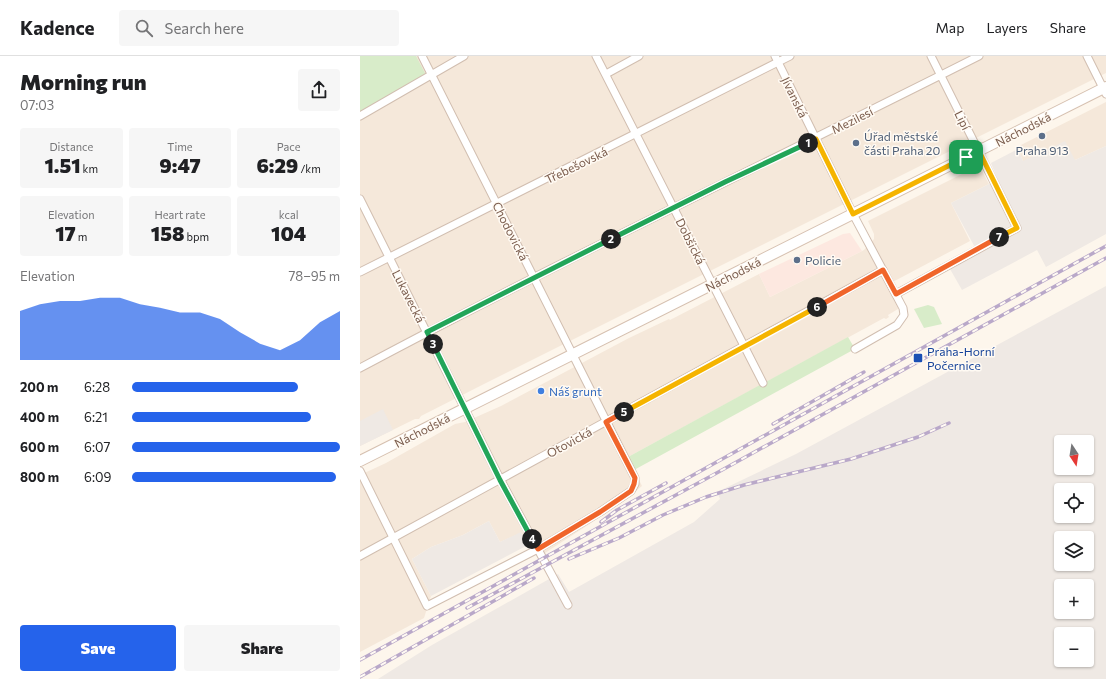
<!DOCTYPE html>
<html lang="en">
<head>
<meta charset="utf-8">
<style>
  :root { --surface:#fff; --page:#f6f6f6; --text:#202124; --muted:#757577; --line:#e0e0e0; --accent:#2563eb }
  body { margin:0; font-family:Commissioner,sans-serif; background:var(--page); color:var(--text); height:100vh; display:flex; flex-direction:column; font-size:15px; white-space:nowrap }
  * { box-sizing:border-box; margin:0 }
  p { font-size:13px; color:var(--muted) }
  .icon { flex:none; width:22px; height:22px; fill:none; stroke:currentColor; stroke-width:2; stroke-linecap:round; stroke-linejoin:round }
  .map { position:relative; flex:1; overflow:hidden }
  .details { display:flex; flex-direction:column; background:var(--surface); width:360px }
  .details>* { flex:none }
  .needle { width:26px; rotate:168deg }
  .buttons { position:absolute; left:694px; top:379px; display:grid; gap:8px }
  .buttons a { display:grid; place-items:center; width:40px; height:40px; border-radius:4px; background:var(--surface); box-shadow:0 1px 3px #0004; font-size:20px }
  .pin { position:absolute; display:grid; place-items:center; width:34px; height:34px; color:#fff; margin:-17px; border-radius:8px; box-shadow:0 2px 6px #0006 }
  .km { position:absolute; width:20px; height:20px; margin:-10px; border-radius:50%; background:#222; color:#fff; font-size:11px; line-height:20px; text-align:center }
  .round { display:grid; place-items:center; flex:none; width:42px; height:42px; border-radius:4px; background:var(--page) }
  .head { display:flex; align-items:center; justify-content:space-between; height:68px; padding:0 20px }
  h1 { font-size:22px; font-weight:800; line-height:30px }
  .metrics { display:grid; grid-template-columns:repeat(3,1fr); gap:6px; height:68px; padding:4px 20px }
  .metrics div { display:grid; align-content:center; border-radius:4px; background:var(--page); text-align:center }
  .metrics b { font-size:20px; font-weight:800 }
  .metrics small { font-size:11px; font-weight:400 }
  .metrics p { font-size:11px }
  .chart { height:112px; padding:8px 20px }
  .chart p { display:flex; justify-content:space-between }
  .chart svg { width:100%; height:72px; margin-top:4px; fill:var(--accent); opacity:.7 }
  .button { display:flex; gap:8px; margin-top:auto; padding:8px 20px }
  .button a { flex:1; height:46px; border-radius:4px; background:var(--accent); color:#fff; font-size:16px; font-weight:800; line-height:46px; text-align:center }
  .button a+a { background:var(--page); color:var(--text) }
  ul { padding:0 20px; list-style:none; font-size:13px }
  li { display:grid; grid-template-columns:64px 48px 1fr; align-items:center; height:30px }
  li i { height:10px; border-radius:5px; background:var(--accent) }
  header { display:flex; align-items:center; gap:24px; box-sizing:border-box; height:56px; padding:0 20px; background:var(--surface); border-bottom:1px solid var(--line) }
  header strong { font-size:19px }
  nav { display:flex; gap:22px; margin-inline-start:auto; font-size:14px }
  .search { width:280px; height:36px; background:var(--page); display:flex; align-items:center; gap:10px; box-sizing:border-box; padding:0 14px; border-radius:4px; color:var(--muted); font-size:15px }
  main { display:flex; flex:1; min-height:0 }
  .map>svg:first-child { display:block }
  .residential { fill:#f5e8da }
  .commercial { fill:#fde8e0 }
  .industrial { fill:#efe9e4; fill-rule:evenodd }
  .green { fill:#d8ecc9 }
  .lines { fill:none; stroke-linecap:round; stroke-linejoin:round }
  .street-casing { stroke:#d1beb0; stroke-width:9 }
  .secondary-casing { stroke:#d6c0b0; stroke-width:12 }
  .street { stroke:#fff; stroke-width:7 }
  .secondary { stroke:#fff; stroke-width:10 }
  .rail-casing { stroke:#b9a8c9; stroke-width:3.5 }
  .rail { stroke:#fffaf3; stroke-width:2; stroke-dasharray:6; stroke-linecap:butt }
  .split-1-casing { stroke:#fff; stroke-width:8 }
  .split-2-casing { stroke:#fff; stroke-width:8 }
  .split-3-casing { stroke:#fff; stroke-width:8 }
  .split-4-casing { stroke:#fff; stroke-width:8 }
  .split-5-casing { stroke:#fff; stroke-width:8 }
  .split-6-casing { stroke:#fff; stroke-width:8 }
  .split-7-casing { stroke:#fff; stroke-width:8 }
  .split-8-casing { stroke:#fff; stroke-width:8 }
  .split-1 { stroke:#f5b400; stroke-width:5 }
  .split-2 { stroke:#22a559; stroke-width:5 }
  .split-3 { stroke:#22a559; stroke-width:5 }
  .split-4 { stroke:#22a559; stroke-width:5 }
  .split-5 { stroke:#f0652b; stroke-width:5 }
  .split-6 { stroke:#f5b400; stroke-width:5 }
  .split-7 { stroke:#f0652b; stroke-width:5 }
  .split-8 { stroke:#f5b400; stroke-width:5 }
  .service-dot { fill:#5c6f8a; stroke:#fffaf3; stroke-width:1.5 }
  .transit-dot { fill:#1a4fb4; stroke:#fffaf3; stroke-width:1.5 }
  .shop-dot { fill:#3f7fe0; stroke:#fffaf3; stroke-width:1.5 }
  .labels { text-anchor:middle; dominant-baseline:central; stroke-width:3; stroke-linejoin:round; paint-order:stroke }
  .street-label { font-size:12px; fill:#7a5c4d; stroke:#fffaf3 }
  .service-label { font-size:12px; fill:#4e5e75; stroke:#fffaf3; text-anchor:start }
  .transit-label { font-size:12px; fill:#164399; stroke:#fffaf3; text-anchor:start }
  .shop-label { font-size:12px; fill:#366cbe; stroke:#fffaf3; text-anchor:start }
</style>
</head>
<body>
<header>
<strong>Kadence</strong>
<div class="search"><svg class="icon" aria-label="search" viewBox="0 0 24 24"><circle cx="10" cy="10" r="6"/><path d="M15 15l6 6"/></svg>Search here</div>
<nav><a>Map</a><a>Layers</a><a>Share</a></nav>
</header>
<main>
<section class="details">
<div class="head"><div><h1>Morning run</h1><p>07:03</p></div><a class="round"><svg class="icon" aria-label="share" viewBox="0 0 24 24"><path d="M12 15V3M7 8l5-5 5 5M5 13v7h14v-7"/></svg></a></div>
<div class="metrics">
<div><p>Distance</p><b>1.51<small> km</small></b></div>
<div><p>Time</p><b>9:47</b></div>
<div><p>Pace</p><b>6:29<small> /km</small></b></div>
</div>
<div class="metrics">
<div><p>Elevation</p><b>17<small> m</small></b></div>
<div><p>Heart rate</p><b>158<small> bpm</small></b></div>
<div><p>kcal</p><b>104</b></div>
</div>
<div class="chart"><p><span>Elevation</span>78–95 m</p>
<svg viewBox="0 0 160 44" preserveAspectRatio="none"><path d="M0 44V14L10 10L20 8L30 8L40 6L50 6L60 10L70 12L80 15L90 15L100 19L110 27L120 34L130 38L140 32L150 21L160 14V44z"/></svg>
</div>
<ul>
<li><b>200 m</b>6:28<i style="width:80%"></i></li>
<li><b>400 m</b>6:21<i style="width:86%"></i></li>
<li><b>600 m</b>6:07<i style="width:100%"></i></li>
<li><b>800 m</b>6:09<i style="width:98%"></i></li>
</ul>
<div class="button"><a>Save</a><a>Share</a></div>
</section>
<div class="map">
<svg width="746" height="623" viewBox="0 0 746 623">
  <rect width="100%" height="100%" fill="#fdf6ec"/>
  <g class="residential">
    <polygon points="0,0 746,0 746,17 124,328 61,360 59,363 55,363 0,390"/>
    <polygon points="746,46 746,90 715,104 663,105 658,93 661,89"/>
    <polygon points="616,111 620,111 629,128 591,147 610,185 527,229 538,249 538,253 528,259 529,261 526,263 524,262 268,401 282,430 270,440 247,453 248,456 185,497 168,489 161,477 140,486 129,465 103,479 71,491 52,503 71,540 64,562 0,596 0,419 26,407 95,368 105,366 141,350 269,282 309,263 310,264 399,218 410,241 504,194 514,183 514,178 508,165"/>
  </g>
  <polygon class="commercial" points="490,177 502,195 410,241 399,218 483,178"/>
  <g class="industrial">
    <polygon points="705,85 715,104 746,90 746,178 686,211 677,194 602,234 590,213 618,197 591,147 629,128 637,122 631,107 658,93 663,105"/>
    <path d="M746 230V623H18L72 589 198 518 209 536 334 466 360 443 357 436 436 398ZM701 386H727V412H701ZM701 434H727V460H701ZM701 482H727V508H701ZM701 530H727V556H701ZM701 578H727V604H701Z"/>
    <polygon points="23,353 33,374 0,390 0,365"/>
    <polygon points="129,465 140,486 161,476 168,489 71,540 52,503 71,491 103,479"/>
  </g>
  <g class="green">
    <polygon points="0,0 56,0 66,19 0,57"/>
    <polygon points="568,249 574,251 582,268 564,272 554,253"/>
    <polygon points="488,281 495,293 493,294 274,414 268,401"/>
  </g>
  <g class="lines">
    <defs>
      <g id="street">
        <polyline points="236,0 403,327"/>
        <polyline points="415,0 493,158 543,252 544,259 537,269 495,293"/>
        <polyline points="727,0 746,38"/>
        <polyline points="246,18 279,0"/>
        <polyline points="0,60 104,0"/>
        <polyline points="0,143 140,423 208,549"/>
        <polyline points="0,216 430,0"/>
        <polyline points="536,238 657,172 571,0"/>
        <path d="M0 312C204 203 413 104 619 0"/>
        <polyline points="0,415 67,550 178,493 240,456 271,435 275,428 275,422 271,414 62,0"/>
        <polyline points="0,500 523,214"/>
      </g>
      <polyline id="secondary" points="0,405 746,31"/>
    </defs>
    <use href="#street" class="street-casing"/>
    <use href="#secondary" class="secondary-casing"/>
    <use href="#street" class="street"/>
    <use href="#secondary" class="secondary"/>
    <defs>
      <g id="rail">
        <polyline points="413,368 504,316"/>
        <polyline points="241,466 257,454 306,427"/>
        <polyline points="209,503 259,482 303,459 346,441 384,429 491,403 558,381 589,367"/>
        <polyline points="107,552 353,419 746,202"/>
        <polyline points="0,604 746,190"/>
        <polyline points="0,621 174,522"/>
      </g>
    </defs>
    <use href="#rail" class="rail-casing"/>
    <use href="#rail" class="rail"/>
  </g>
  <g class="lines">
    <defs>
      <polyline id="split-1" points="448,87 456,83 493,158 606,101"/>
      <polyline id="split-2" points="251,183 365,126 448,87"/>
      <polyline id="split-3" points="73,288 67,276 251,183"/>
      <polyline id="split-4" points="73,288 140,424 172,483"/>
      <polyline id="split-5" points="172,483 178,493 240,456 271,435 274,428 275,422 246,366 264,356"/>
      <polyline id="split-6" points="264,356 457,251"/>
      <polyline id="split-7" points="457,251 523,214 536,238 639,181"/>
      <polyline id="split-8" points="606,101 619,95 657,172 639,181"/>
    </defs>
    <use href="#split-1" class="split-1-casing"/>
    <use href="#split-2" class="split-2-casing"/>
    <use href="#split-3" class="split-3-casing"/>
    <use href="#split-4" class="split-4-casing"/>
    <use href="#split-5" class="split-5-casing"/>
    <use href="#split-6" class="split-6-casing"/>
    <use href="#split-7" class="split-7-casing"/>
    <use href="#split-8" class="split-8-casing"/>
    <use href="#split-1" class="split-1"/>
    <use href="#split-2" class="split-2"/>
    <use href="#split-3" class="split-3"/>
    <use href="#split-4" class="split-4"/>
    <use href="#split-5" class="split-5"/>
    <use href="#split-6" class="split-6"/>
    <use href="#split-7" class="split-7"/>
    <use href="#split-8" class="split-8"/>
  </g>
  <g class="service-dot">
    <circle cx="682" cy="80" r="4"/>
    <circle cx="496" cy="87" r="4"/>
    <circle cx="437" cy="204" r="4"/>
  </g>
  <rect class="transit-dot" x="553" y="297" width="10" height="10" rx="2"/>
  <circle class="shop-dot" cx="181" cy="335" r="4"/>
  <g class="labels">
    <g class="street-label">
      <text transform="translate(435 41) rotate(64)">Jívanská</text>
      <text transform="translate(492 64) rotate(-27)">Mezilesí</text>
      <text transform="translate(603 64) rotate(64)">Lipí</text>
      <text transform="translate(663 73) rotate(-27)">Náchodská</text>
      <text transform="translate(216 109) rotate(-26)">Třebešovská</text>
      <text transform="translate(151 175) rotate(63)">Chodovická</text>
      <text transform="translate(331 185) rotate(63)">Dobšická</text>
      <text transform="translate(373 218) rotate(-27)">Náchodská</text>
      <text transform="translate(49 240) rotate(63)">Lukavecká</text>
      <text transform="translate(62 374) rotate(-27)">Náchodská</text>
      <text transform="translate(209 386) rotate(-29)">Otovická</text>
    </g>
    <g class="service-label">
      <text x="504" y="80">Úřad městské<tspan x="504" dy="14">části Praha 20</tspan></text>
      <text x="682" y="94" text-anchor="middle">Praha 913</text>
      <text x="445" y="204">Policie</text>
    </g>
    <g class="transit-label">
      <text x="567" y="295">Praha-Horní<tspan x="567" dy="14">Počernice</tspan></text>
    </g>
    <g class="shop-label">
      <text x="189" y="335">Náš grunt</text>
    </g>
  </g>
</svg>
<div class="buttons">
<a><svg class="needle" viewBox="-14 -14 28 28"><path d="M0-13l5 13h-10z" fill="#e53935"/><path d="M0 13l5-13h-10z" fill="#757577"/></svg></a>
<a><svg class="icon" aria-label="locate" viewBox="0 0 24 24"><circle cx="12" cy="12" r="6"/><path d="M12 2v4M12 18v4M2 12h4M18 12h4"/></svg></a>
<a><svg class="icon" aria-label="layers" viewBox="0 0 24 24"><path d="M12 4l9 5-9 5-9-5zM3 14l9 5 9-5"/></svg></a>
<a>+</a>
<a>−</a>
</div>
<div class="pin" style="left:606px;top:101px;background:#1e9e55"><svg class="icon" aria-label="arrive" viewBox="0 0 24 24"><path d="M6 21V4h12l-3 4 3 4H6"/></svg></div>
<b class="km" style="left:448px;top:87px">1</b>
<b class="km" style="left:251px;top:183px">2</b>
<b class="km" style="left:73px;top:288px">3</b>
<b class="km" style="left:172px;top:483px">4</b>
<b class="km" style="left:264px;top:356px">5</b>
<b class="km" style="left:457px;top:251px">6</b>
<b class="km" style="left:639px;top:181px">7</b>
</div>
</main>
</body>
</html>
